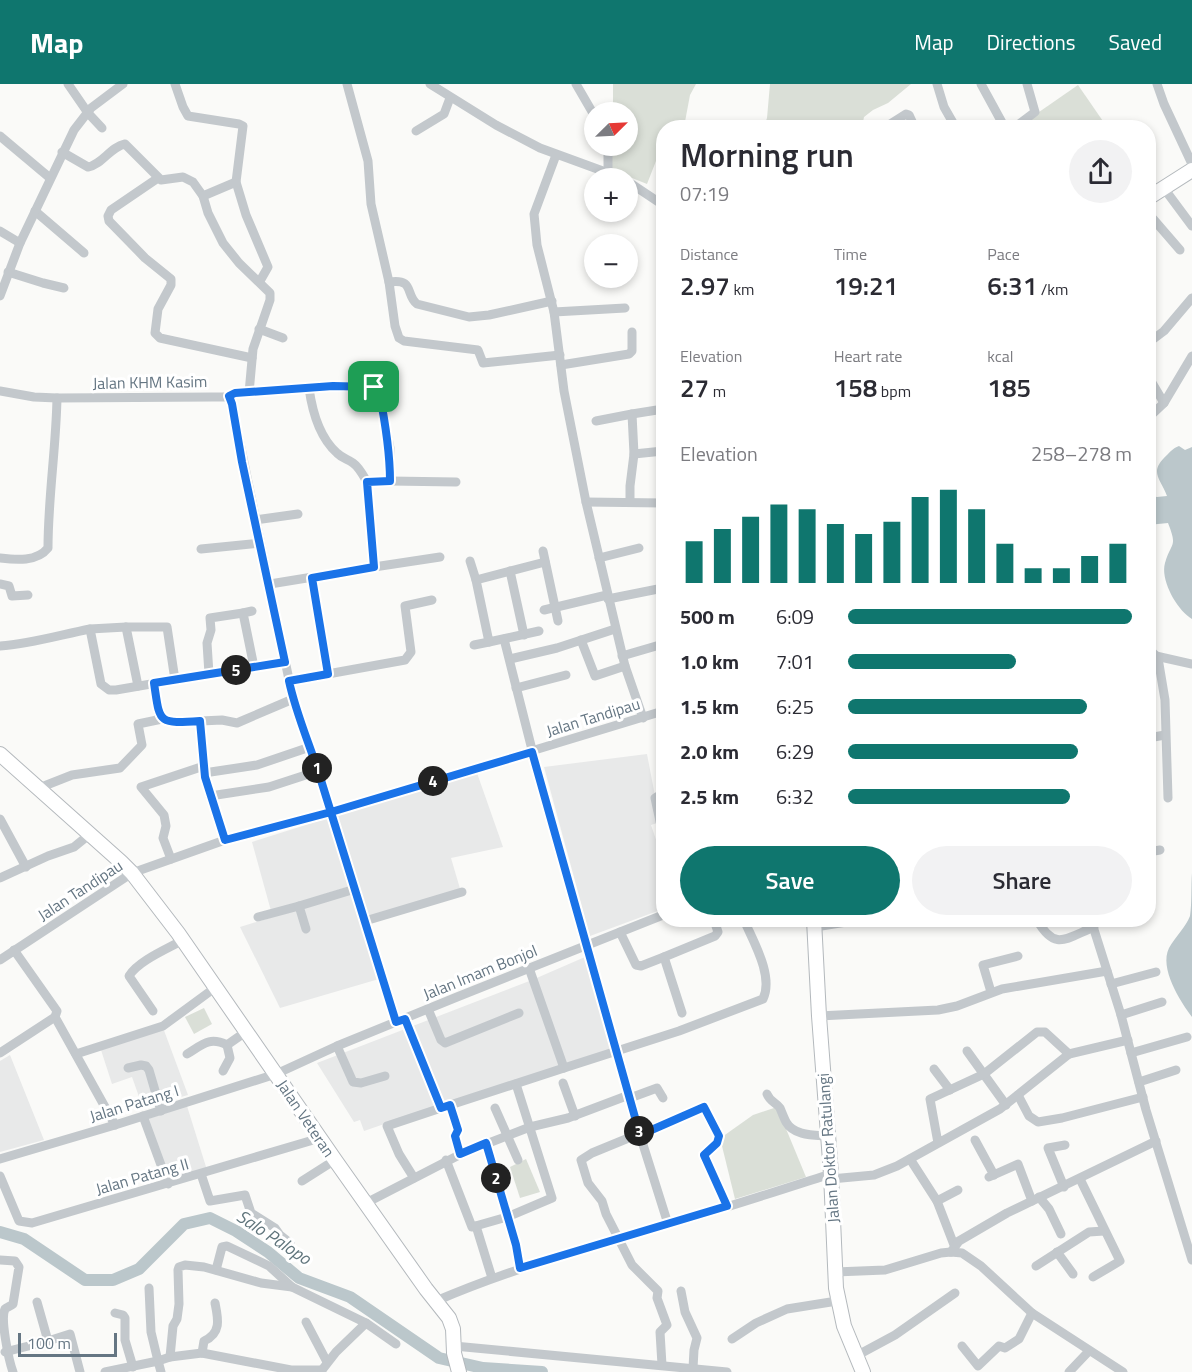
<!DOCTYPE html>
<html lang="en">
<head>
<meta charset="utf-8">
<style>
  :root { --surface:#fff; --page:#f2f2f3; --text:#2b2b33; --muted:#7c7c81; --accent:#0f766e }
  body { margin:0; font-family:"Titillium Web",sans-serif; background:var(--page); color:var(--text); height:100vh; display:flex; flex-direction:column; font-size:22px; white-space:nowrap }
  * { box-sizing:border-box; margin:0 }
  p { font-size:20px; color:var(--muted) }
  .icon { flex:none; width:33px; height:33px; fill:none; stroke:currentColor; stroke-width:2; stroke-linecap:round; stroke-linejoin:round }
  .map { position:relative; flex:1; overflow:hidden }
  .sheet { position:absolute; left:656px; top:36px; width:500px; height:807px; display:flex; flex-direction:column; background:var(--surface); border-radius:24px; box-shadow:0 3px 9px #0003 }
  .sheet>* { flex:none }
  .needle { width:39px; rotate:66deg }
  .fabs { position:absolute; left:584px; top:18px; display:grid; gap:12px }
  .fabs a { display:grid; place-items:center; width:54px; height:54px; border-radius:50%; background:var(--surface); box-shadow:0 3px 9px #0003; font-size:30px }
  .scale { position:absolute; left:18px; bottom:15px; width:99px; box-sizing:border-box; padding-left:6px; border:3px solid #657683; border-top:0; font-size:16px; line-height:21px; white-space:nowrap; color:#657683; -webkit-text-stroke:4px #fff; paint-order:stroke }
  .pin { position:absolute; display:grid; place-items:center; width:51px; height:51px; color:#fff; margin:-26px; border-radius:12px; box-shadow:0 3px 9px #0006 }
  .km { position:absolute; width:30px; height:30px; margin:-15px; border-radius:50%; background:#222; color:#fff; font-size:16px; line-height:30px; text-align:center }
  .round { display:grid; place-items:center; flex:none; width:63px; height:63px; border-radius:32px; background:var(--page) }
  .overview { display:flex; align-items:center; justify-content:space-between; height:102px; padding:0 24px }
  h1 { font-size:33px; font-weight:600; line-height:45px }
  .stats { display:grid; grid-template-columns:repeat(3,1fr); gap:9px; height:102px; padding:6px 24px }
  .stats div { display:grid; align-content:center }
  .stats b { font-size:26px; font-weight:600 }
  .stats small { font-size:16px; font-weight:400 }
  .stats p { font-size:16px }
  .chart { height:168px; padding:12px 24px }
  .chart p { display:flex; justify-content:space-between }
  .chart svg { width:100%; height:108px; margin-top:6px; stroke:var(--accent); stroke-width:6 }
  .action { display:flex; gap:12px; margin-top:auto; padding:12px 24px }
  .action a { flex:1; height:69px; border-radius:36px; background:var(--accent); color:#fff; font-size:24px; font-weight:600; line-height:69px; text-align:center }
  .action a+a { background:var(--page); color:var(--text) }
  ul { padding:0 24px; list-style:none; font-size:20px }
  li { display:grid; grid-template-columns:96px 72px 1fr; align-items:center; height:45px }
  li i { height:15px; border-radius:8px; background:var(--accent) }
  header { display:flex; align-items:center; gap:36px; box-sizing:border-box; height:84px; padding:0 30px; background:var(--accent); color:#fff }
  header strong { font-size:28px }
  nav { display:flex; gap:33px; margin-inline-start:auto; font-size:21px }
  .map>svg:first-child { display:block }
  .built { fill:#e8e9e9 }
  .green { fill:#dadfd7 }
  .water { fill:#bbc7cb }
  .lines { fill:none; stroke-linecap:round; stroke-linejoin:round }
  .river { stroke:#bbc7cb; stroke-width:12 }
  .highway-casing { stroke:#b4b9bd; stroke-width:16 }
  .minor { stroke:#c3c8cc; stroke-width:9 }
  .highway { stroke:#fff; stroke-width:14 }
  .route-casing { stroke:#fff; stroke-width:12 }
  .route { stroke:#1a73e8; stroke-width:8 }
  .labels { text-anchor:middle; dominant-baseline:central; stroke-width:6; stroke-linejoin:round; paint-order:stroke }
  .street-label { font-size:16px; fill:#657683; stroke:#fff }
  .water-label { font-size:18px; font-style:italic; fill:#60757c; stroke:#fff }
</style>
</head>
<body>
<header>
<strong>Map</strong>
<nav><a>Map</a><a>Directions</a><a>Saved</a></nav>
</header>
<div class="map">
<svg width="1192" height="1288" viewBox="0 0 1192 1288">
  <rect width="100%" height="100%" fill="#fafaf8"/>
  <g class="built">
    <polygon points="647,670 660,738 651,741 663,776 663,825 590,852 544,683"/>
    <polygon points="477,689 503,763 451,774 461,808 367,834 334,733"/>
    <polygon points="328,734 350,802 271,827 252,758"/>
    <polygon points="351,809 379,895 280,924 240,843"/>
    <polygon points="585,873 613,968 439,1021 364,1047 360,1036 354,1038 317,979 532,896"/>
    <polygon points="162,941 188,1011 143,1024 132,993 112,1000 101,966"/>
    <polygon points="10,971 44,1056 0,1068 0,977"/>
    <polygon points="187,1022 207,1086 164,1099 148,1035"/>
  </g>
  <g class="green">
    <polygon points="613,0 696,0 690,11 684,43 663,44 663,59 647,100 612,86 612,62 627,62 627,28 613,28"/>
    <polygon points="770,0 911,0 888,19 873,26 864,33 862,43 764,43 767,34"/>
    <polygon points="1078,1 1107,43 1016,44"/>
    <polygon points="204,924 212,940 194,950 185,933"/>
    <polygon points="777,1023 806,1093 735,1115 721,1058 722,1053 753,1031"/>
    <polygon points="526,1075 540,1108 520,1114 510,1083"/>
  </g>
  <g class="water">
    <path d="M1179 362 1185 366 1192 363V535C1177 526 1160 496 1165 479 1171 458 1178 464 1168 439L1148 441V411L1157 413 1167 412C1160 393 1148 388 1168 370 1172 366 1174 364 1179 362Z"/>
    <path d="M1192 789V933C1180 917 1159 884 1169 864 1175 853 1186 843 1190 832 1192 819 1191 802 1192 789Z"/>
  </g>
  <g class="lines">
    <polyline class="river" points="0,1148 24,1155 85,1196 113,1196 139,1185 184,1140 210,1134 236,1147 268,1168 299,1194 350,1213 439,1274 483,1284 542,1288"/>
    <defs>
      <g id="highway">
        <polyline points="1148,114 1192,86"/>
        <polyline points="0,670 121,778 132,789 178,849 335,1076 426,1205 449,1234 453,1245 454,1269 459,1288"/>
        <polyline points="814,836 819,932 831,1090 836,1204 844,1242 863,1288"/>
      </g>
    </defs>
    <use href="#highway" class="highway-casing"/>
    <g class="minor">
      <polyline points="68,0 88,29 102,44"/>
      <polyline points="175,0 183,23 188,32 239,40 243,42 236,98 246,131 268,183 260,197"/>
      <polyline points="347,0 368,77 371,120 389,198 395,242 399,254 404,257 478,266 483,279 560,271"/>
      <polyline points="430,0 496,41 540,64 622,94"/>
      <polyline points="576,0 594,31"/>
      <polyline points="937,0 944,23 956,44"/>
      <polyline points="981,0 1005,44"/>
      <polyline points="1157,0 1164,20 1192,80"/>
      <polyline points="884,44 906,30 909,31 915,44"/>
      <polyline points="1014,44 1035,28 1027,0"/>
      <polyline points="416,47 444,30 450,14"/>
      <polyline points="0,52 50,94"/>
      <polyline points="608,62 608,89"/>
      <path d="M62 68 88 83C103 80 110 63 125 60L161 96 183 93 193 98 203 112 208 129 223 159 239 179 270 209V216L253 265 249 309"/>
      <polyline points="556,71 534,130 537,161 554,228 564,307 586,418 625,582 643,634"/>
      <polyline points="158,94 111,126 108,132 109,137 145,174 171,195 171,201 158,225 155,249 160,254 252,274"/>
      <polyline points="627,97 663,121"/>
      <polyline points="1163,103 1192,142"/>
      <polyline points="203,112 236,98"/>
      <polyline points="35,127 84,169"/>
      <polyline points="1148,129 1180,166"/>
      <polyline points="0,147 20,159"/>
      <polyline points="8,188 43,199 64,204"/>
      <path d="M389 198C415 194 405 211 417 220L469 233 489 231 552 217"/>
      <polyline points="0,212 20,159 74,46 91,24 123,0"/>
      <polyline points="554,228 625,224"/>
      <polyline points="259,245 283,254"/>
      <polyline points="1148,259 1164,247 1192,214"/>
      <polyline points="561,281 629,270 632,267 632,248"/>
      <polyline points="1148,292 1164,319"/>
      <path d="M309 304C312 326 319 353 337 369 342 374 347 375 353 379 359 383 363 391 367 398"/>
      <polyline points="0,307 34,313 57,314 213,313 226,313 231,316 293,615 318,687 396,938"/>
      <polyline points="228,313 235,309 333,302 376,303 379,307 390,364 390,397 367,398 374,483 270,500"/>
      <polyline points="632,330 657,326"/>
      <polyline points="1148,334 1164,319 1192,272"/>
      <polyline points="596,337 632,330 634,370 630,402 630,418"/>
      <polyline points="634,370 663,367"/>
      <polyline points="390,397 456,398"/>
      <polyline points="586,418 663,419"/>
      <polyline points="255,436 298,430"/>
      <polyline points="201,465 260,459"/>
      <polyline points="543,467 558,537"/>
      <path d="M0 474C16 476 37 478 48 464 48 414 56 365 57 314"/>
      <polyline points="599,474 639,464"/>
      <polyline points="470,477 476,496"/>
      <polyline points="374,483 440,473"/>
      <polyline points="510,487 524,551"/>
      <polyline points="312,494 328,590"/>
      <polyline points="0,500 9,502 12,512 28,511"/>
      <polyline points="608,515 663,504"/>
      <polyline points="544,526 607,511"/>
      <polyline points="252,527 243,529 254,583"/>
      <polyline points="126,543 138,602"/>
      <polyline points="539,547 489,558 476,496 545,478"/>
      <polyline points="504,555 543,709 640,1051 668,1140"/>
      <polyline points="581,556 595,592 625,582"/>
      <polyline points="474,561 489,558"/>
      <path d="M0 562C30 560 60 551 90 545"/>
      <polyline points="1148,564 1158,574 1165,616 1168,714"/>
      <polyline points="622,572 663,560"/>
      <polyline points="1156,572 1192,580"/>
      <polyline points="510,575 557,564 615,545"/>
      <polyline points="209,590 207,559 211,546 210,534 243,529"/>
      <polyline points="175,596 167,543 126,543 90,545 101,600 109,606 116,606 285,577"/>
      <polyline points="289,597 405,576 411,568 405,522 432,516"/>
      <polyline points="154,599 159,633 166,636 180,638 222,636 237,639 293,615"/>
      <polyline points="516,604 566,591"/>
      <polyline points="200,637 205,693 210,712"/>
      <polyline points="1148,654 1165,651"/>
      <polyline points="204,689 257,681 310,663"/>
      <polyline points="39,704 72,691 120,684 142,661 138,640 162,635"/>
      <polyline points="663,709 655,714 663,751"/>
      <polyline points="0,735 26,783"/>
      <polyline points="225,756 210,712 269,703 318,687"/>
      <polyline points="663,768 661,770 663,776"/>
      <polyline points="1148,768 1160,766"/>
      <polyline points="171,775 163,754 166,742 164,731 141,703 204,682"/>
      <polyline points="0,794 48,772 74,763 90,750"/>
      <polyline points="258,833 299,822"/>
      <path d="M1037 836C1055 867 1065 855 1094 843"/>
      <polyline points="1091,836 1121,931 1146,1026 1192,1176"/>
      <polyline points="365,837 462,808"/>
      <polyline points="815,843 859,836"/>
      <polyline points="306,845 299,822 355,805"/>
      <polyline points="620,848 636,881 641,882 664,873"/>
      <polyline points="14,866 57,927 55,933 115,1041"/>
      <polyline points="0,876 132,789 225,756 331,728 663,627"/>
      <path d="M529 884 564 984 679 947 763 915C774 892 753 857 744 836"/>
      <polyline points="1111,900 1156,888"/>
      <polyline points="991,908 983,881 1018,872"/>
      <polyline points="428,925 441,956 445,959 519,929"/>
      <path d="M153 927 129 892C138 877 167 865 183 856"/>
      <polyline points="682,929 664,873 715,852 718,848 714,836"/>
      <polyline points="1121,931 1162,918"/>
      <polyline points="819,932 938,926 957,922 1002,905 1107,887"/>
      <polyline points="405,935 441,1024 564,984"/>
      <polyline points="337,962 353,998 361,999 385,992"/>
      <polyline points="967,967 1006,1021"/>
      <polyline points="0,969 55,933"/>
      <polyline points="1131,969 1187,953"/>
      <polyline points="76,970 163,942 216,903"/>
      <path d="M187 970C202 961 209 952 227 961L247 947"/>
      <polyline points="1069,970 1128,956"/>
      <polyline points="128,984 141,981 146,982 149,986 161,1027"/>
      <polyline points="934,985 950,1006"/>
      <polyline points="223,987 230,974 227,961"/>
      <polyline points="1139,998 1176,986"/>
      <polyline points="563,999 575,1032"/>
      <path d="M767 1010C770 1018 776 1018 780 1024 782 1029 784 1034 786 1038 794 1052 814 1051 827 1052"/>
      <polyline points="1018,1011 1029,1032 1038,1038 1062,1034 1143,1013"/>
      <polyline points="630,1014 657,1004 663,1014"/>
      <polyline points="450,1021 458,1046 455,1052 460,1070"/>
      <polyline points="495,1024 518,1076"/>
      <polyline points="143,1032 168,1100"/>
      <polyline points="975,1056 994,1091"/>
      <polyline points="486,1059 516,1161 520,1184"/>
      <polyline points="0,1075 115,1041 276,990 337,962 457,913 663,831"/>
      <polyline points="910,1075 937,1117 958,1106"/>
      <polyline points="446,1076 472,1143 507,1133 552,1114 516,1000"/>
      <polyline points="201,1090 210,1117 245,1111 251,1129 275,1144 280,1151 290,1159"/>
      <polyline points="0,1092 19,1137 32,1139 320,1054"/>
      <polyline points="989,1093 1018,1080 1032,1117"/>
      <polyline points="414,1094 399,1070 387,1042 441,1024"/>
      <polyline points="831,1095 874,1091 897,1082 1000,1025 1069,970 1045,948 1037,948 984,990 930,1015 938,1059"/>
      <polyline points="1080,1095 1120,1177 1093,1193"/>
      <polyline points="302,1097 335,1076"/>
      <polyline points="1064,1103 1048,1064 1065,1061"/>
      <polyline points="1039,1113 1049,1125 1061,1150"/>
      <polyline points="937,1117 954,1161"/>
      <polyline points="366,1119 463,1069 530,1043 568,1034 629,1011"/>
      <polyline points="476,1142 492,1194"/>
      <polyline points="951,1168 959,1157 1007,1129 1156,1057"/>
      <polyline points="1057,1168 1073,1190"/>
      <path d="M0 1176 15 1177 19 1183 13 1220C11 1222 7 1223 5 1225 0 1235 9 1277 13 1288"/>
      <polyline points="1036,1182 1089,1148 1104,1147"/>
      <polyline points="216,1186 222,1163 227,1162 269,1182 292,1203"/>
      <polyline points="835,1188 885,1186 941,1169 951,1168 962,1169 981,1182 1032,1229 1123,1288"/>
      <polyline points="149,1204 151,1248 158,1277 170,1273 202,1269 291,1286 322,1286"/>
      <polyline points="681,1207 685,1228 697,1254 694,1266 693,1284"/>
      <path d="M436 1217C517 1182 602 1160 687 1135 735 1121 783 1105 831 1090"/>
      <polyline points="115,1229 123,1231 125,1234 125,1256 133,1283"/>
      <polyline points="306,1238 327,1278"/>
      <polyline points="366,1239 396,1260"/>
      <polyline points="732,1255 756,1239 787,1225 837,1217"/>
      <polyline points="48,1257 70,1250 80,1288"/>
      <polyline points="454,1262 727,1288"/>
      <polyline points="962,1262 978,1282 999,1262 1005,1264 1019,1255 1032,1229"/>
      <polyline points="5,1268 48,1257 37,1218"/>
      <path d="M202 1269 204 1257C222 1249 218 1234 215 1219"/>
      <polyline points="856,1272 895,1251 955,1209"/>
      <polyline points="170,1273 173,1242 177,1235 179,1220 178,1186 179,1183 185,1181 204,1183 261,1199 292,1203 366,1239 336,1268 322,1286"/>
      <polyline points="662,1281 660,1248 667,1241 657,1214 658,1207 632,1181 606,1130 602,1117 588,1099 581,1076 592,1069 704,1023 718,1049 719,1056 704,1071 727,1122"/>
      <polyline points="105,1288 158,1277 161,1288"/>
      <polyline points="1069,1288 1089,1267"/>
    </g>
    <use href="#highway" class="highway"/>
  </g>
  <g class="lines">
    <defs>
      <path id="route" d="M374 303 379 307C385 337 390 366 390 397L367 398 374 483 312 494 328 590 289 597C296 630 310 661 320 693 345 775 371 856 396 938L405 935 441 1024 450 1021 458 1046 455 1052 460 1070 486 1059 516 1161 520 1184 727 1122 704 1071 717 1059 719 1052 704 1023 640 1051 532 668 331 728 225 756 205 693 200 637C157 640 160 639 154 599L285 578 242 378 232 320 229 312 235 309 333 302 374 303"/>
    </defs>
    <use href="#route" class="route-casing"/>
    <use href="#route" class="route"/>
  </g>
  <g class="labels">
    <g class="street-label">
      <text transform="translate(150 298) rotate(-1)">Jalan KHM Kasim</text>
      <text transform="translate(593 633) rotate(-17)">Jalan Tandipau</text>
      <text transform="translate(80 806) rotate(-33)">Jalan Tandipau</text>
      <text transform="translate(480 888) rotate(-22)">Jalan Imam Bonjol</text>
      <text transform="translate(134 1019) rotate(-17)">Jalan Patang I</text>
      <text transform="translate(306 1034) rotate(56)">Jalan Veteran</text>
      <text transform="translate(828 1064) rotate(-94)">Jalan Doktor Ratulangi</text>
      <text transform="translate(142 1092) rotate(-16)">Jalan Patang II</text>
    </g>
    <g class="water-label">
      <text transform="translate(274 1153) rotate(33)">Salo Palopo</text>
    </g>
  </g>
</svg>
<div class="fabs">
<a><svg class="needle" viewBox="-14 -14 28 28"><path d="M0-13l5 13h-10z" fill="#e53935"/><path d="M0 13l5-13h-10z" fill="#7c7c81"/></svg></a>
<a>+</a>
<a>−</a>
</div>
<div class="scale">100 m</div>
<div class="pin" style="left:374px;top:303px;background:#1e9e55"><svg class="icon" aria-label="arrive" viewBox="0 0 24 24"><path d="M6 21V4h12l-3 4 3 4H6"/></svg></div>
<b class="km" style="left:317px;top:684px">1</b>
<b class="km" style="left:496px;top:1094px">2</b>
<b class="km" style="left:639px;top:1047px">3</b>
<b class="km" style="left:433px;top:697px">4</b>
<b class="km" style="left:236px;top:586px">5</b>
<section class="sheet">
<div class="overview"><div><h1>Morning run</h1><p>07:19</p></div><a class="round"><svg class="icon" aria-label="share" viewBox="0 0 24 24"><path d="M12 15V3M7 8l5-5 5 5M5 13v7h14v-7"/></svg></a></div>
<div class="stats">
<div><p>Distance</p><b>2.97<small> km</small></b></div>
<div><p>Time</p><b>19:21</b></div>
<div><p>Pace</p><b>6:31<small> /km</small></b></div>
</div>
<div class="stats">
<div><p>Elevation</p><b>27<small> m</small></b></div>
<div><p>Heart rate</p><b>158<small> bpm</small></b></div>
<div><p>kcal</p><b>185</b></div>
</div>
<div class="chart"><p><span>Elevation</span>258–278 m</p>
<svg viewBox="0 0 160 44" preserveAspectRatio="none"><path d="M5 44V27M15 44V22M25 44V17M35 44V12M45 44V14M55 44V20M65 44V24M75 44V19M85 44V9M95 44V6M105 44V14M115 44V28M125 44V38M135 44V38M145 44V33M155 44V28"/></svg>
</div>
<ul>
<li><b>500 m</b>6:09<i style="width:100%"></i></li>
<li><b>1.0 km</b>7:01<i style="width:59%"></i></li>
<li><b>1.5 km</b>6:25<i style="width:84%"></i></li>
<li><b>2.0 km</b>6:29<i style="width:81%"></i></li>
<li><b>2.5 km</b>6:32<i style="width:78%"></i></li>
</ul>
<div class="action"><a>Save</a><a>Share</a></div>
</section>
</div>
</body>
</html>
